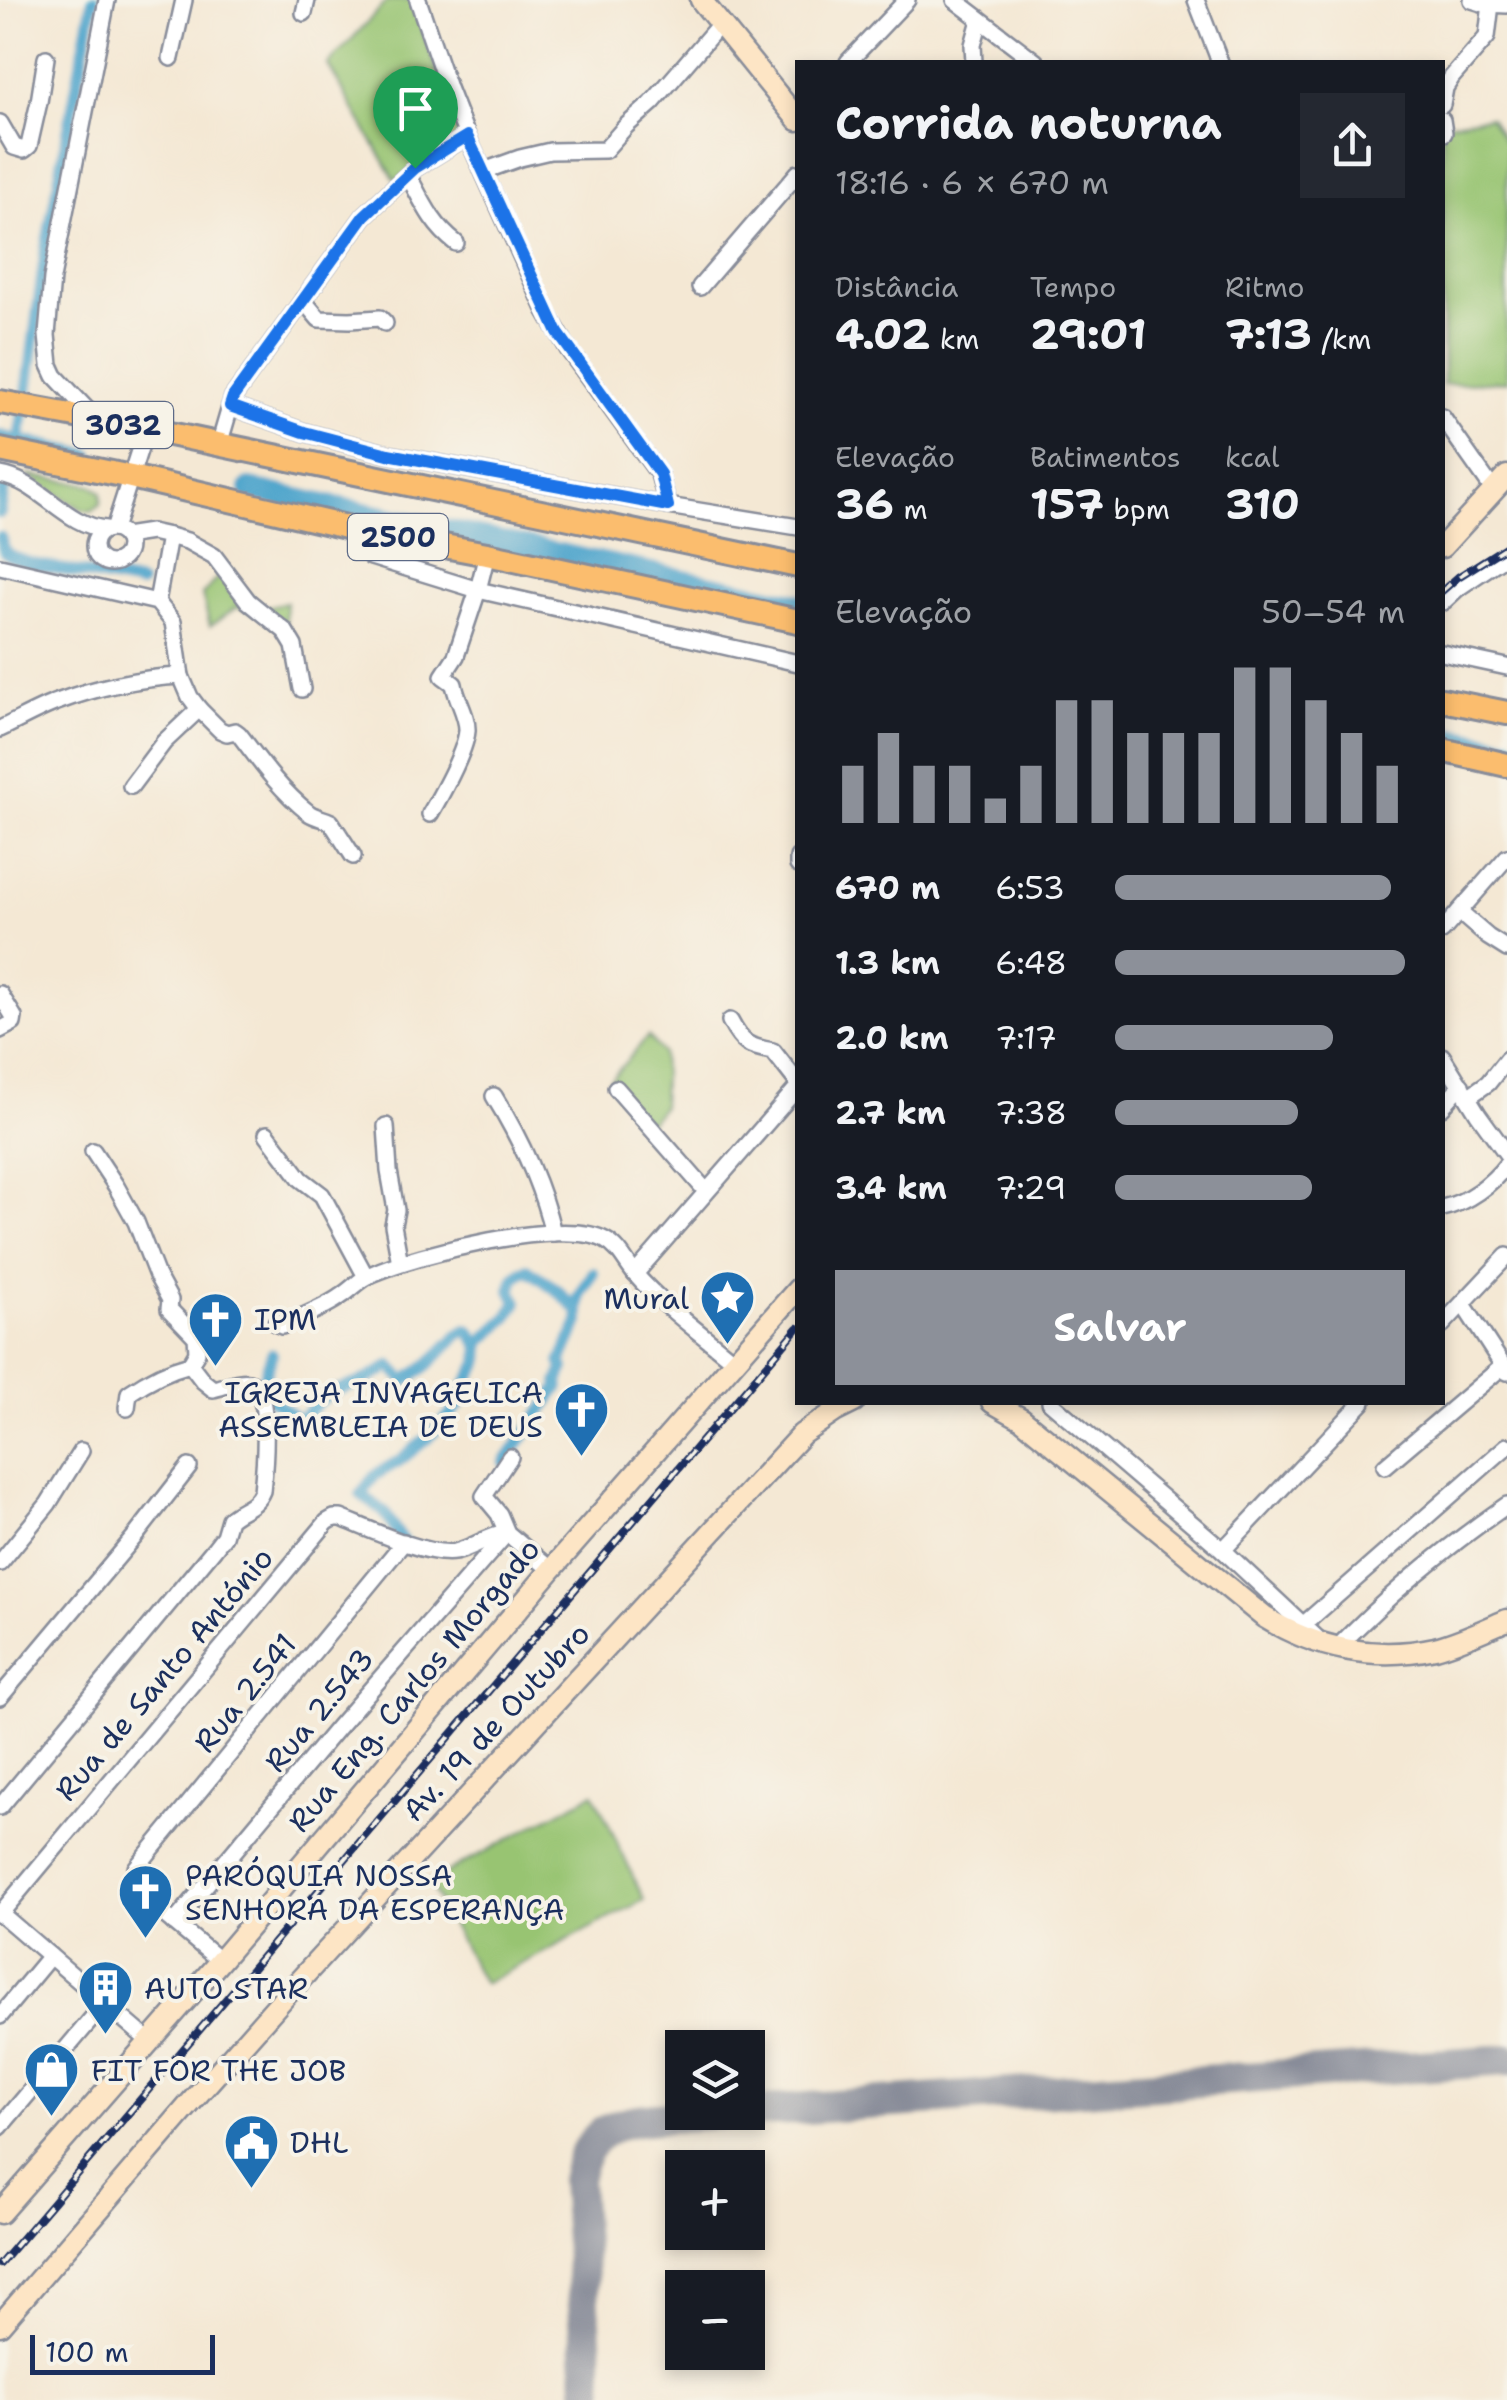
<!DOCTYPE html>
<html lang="pt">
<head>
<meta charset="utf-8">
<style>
  :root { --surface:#171b24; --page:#242831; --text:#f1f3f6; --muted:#9ea1a6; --accent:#8c9099 }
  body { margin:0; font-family:"Shantell Sans",sans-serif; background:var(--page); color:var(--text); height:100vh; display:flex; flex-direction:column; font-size:38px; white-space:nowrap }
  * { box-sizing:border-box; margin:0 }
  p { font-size:32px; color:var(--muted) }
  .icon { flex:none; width:55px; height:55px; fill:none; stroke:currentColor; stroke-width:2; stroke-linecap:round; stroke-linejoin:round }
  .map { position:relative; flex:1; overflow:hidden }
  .panel { position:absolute; left:795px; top:60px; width:650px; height:1345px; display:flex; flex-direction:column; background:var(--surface); border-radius:0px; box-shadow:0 5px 15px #0003 }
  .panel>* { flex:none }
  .controls { position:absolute; left:665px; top:2030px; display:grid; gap:20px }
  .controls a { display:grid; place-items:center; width:100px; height:100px; border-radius:0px; background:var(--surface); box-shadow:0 5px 15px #0003; font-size:50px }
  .scale { position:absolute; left:30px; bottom:25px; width:185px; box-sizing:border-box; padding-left:10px; border:5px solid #1b2f5e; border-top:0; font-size:28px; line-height:35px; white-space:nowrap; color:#1b2f5e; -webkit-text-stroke:8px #f7f3e8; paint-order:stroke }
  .pin { position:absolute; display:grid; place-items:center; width:85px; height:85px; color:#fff; margin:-102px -42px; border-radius:50% 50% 50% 0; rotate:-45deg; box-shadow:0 0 10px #0007 }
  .pin .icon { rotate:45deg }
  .round { display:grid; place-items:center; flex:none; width:105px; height:105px; border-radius:0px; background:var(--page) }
  .overview { display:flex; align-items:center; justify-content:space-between; height:170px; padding:0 40px }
  h1 { font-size:45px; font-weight:700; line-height:75px }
  .stats { display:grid; grid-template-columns:repeat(3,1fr); gap:15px; height:170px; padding:10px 40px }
  .stats div { display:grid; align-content:center }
  .stats b { font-size:42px; font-weight:700 }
  .stats small { font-size:28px; font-weight:400 }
  .stats p { font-size:28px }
  .chart { height:280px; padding:20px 40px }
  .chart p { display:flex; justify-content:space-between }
  .chart svg { width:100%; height:180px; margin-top:10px; stroke:var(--accent); stroke-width:6 }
  .button { display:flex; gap:20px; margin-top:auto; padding:20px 40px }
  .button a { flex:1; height:115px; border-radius:0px; background:var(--accent); color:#fff; font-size:40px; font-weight:700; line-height:115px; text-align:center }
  ul { padding:0 40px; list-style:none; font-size:32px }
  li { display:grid; grid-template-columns:160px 120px 1fr; align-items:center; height:75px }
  li i { height:25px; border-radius:12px; background:var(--accent) }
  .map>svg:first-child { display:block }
  .green { fill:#98c472; stroke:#5a7a68; stroke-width:2.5 }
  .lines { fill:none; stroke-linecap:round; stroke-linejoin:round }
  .canal { stroke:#50a5cc; stroke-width:12 }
  .river { stroke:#50a5cc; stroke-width:22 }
  .taxiway { stroke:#888c99; stroke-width:32 }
  .street-casing { stroke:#888c99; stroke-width:20 }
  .secondary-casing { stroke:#888c99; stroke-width:25 }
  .primary-casing { stroke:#888c99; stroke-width:28 }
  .street { stroke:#fff; stroke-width:15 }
  .secondary { stroke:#fde5c5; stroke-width:20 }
  .primary { stroke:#fbbd6e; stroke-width:22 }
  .rail-casing { stroke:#1b2f5e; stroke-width:8 }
  .rail { stroke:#f7f3e8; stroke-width:4; stroke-dasharray:11; stroke-linecap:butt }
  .route-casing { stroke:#fff; stroke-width:20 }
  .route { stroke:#1a73e8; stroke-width:12 }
  .labels { text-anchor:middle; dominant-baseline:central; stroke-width:8; stroke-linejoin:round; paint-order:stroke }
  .shield { fill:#f7f3e8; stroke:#5d6a87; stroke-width:2.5 }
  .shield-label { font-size:28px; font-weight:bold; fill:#1b2f5e }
  .poi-label { font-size:30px; fill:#1b2f5e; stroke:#f7f3e8; text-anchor:start }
  .street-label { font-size:30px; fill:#1b2f5e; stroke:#f7f3e8 }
</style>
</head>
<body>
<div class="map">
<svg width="1507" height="2400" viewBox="0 0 1507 2400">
  <rect width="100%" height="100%" fill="#f7f3e8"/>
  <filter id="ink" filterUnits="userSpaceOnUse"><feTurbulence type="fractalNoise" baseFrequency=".01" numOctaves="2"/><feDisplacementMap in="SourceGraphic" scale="20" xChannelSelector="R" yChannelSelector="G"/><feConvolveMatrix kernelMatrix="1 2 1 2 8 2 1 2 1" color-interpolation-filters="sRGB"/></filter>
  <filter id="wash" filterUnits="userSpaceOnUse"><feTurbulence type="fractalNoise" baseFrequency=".0048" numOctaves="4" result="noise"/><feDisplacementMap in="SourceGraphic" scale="40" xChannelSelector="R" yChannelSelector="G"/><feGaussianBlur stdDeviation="2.25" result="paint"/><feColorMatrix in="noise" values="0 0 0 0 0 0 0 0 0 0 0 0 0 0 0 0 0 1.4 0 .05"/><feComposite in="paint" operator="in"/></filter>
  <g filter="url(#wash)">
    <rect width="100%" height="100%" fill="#f4e8d4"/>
    <g class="green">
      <polygon points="388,0 412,0 463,145 395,180 328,65"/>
      <polygon points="1490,117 1507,145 1507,381 1443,384 1442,123"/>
      <polygon points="27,475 92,485 101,492 101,504 92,511 83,510"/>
      <polygon points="224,570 263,608 286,602 285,634 260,615 237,607 210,626 202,595"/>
      <polygon points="648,1036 662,1053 663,1077 662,1107 648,1124 610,1080"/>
      <polygon points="594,1793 644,1900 483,1984 429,1882"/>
    </g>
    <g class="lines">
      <g class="canal">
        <polyline points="27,393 46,248 93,0"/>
        <polyline points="0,436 89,455"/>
        <polyline points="19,440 23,414"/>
        <polyline points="0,513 4,488"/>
        <polyline points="0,537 5,552 12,557 32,564 140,584"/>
        <polyline points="272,1354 261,1386 265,1395 300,1421 318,1402 332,1392 362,1382 391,1366 405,1381 428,1365 458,1335 468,1329 479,1345"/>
        <polyline points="505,1462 559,1387 558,1382 564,1368 561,1362 579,1322 579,1297 593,1273"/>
        <polyline points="405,1545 384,1512 361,1494 375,1475 399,1461 429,1437 459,1405 462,1391 479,1363 480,1343 507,1318 517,1302 511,1290 515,1277 527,1269 557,1290 579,1312"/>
      </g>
      <g class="river">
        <polyline points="250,489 798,604"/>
        <polyline points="1442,736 1507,749"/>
      </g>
      <g class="taxiway">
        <polyline points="748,2112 1507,2060"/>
        <path d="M590 2400 576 2180C587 2124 622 2120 671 2117 692 2115 714 2114 735 2112"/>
      </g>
    </g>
  </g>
  <g filter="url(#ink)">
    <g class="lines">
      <defs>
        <g id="street">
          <polyline points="418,0 448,88 467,136 545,309 568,349 659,474 668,506"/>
          <polyline points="955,0 1036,62"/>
          <polyline points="1196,0 1220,62"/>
          <polyline points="1472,0 1485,4 1507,5"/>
          <polyline points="304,13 307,0"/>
          <polyline points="171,58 184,0"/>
          <polyline points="848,62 907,0"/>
          <polyline points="974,62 973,45 980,20"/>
          <polyline points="1442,105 1445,88 1452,77 1487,37 1491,4"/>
          <polyline points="1442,120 1444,133"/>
          <polyline points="0,123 14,147 24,150 29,146 39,102 46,58"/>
          <polyline points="484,171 520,158 550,151 605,150 626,126 652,103 720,24"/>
          <path d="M408 175C422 201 432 225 456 243"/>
          <polyline points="700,287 798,173"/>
          <polyline points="303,300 319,319 350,320 380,318 385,323"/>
          <polyline points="230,406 304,432 388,454 668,506 798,527"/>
          <polyline points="1442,417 1494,491"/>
          <polyline points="95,418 55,376 50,365 47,335 52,278 107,0"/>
          <polyline points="219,445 233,397 364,216 415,168 467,136"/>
          <path d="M0 475C40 481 65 526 106 529"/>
          <circle cx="111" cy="546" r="17"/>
          <polyline points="114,529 146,429"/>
          <polyline points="359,530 361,546 371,557 478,590 798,663"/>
          <polyline points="125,536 151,532 169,536 157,602"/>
          <polyline points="169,536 187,541 214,556 248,601 285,631 294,646 302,689"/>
          <path d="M0 566 157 602 173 622 181 676 190 697 199 709 220 730 227 733 235 731 239 734C260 762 281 791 309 813 316 818 324 818 331 822L353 856"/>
          <polyline points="1442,603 1458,588 1507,555"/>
          <polyline points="1442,653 1507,667"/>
          <path d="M0 729C19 720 38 709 57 702 97 687 139 678 181 676"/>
          <polyline points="131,786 164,742 199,709"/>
          <path d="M430 814C441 795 465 753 467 731 468 716 456 699 454 684L443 676 456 656 478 590 487 554"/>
          <polyline points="798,857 798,865"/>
          <polyline points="1459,912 1488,937 1507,949"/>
          <polyline points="1442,931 1507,857"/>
          <polyline points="0,994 14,1017 13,1023 0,1030"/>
          <path d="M730 1021C742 1044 748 1047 773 1051L798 1083"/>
          <polyline points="1442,1056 1478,1114 1507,1154"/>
          <polyline points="616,1088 706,1191"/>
          <path d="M494 1096C521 1140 541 1183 553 1233"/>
          <polyline points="1468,1097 1488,1083 1507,1059"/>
          <polyline points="1442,1107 1461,1085"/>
          <polyline points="386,1126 389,1171 396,1210 393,1225 400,1263"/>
          <polyline points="267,1134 301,1179 322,1195 364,1273 368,1275"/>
          <path d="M1442 1208C1467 1203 1492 1184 1507 1164"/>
          <polyline points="635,1274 798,1087"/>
          <polyline points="1463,1304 1507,1372"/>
          <path d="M275 1323 282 1326 286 1324C304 1315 325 1308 341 1296 352 1289 360 1279 372 1274 416 1254 564 1217 605 1240 620 1248 625 1262 635 1274 661 1304 703 1335 734 1361"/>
          <polyline points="1442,1325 1507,1256"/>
          <polyline points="1050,1402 1223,1550 1317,1638"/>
          <path d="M127 1408 129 1393C148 1380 167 1370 190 1364"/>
          <polyline points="510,1457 484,1496 499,1514 507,1533 551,1570"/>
          <polyline points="1385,1466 1503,1366"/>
          <polyline points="1223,1550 1363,1402"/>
          <polyline points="0,1563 48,1504 81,1451"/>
          <polyline points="1303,1625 1507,1446"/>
          <path d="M1337 1648C1389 1594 1446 1547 1507 1505"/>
          <polyline points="0,1697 136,1535 189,1467"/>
          <path d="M0 1807 214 1549 224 1536 229 1519C241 1508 255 1508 262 1491 264 1472 272 1392 252 1383 242 1378 224 1387 213 1389L203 1381 190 1364 197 1352 196 1337 169 1309 170 1300 157 1276 136 1222 116 1186 93 1151"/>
          <polyline points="0,1913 149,2041"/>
          <path d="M0 1914 327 1522 334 1518H341C367 1528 428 1557 455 1552 473 1548 489 1535 507 1533"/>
          <polyline points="174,1923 338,1727 507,1533"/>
          <polyline points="220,1961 136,1891 134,1880 136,1868 404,1542"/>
          <polyline points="0,2016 50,1956"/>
          <polyline points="0,2127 105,2003"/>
        </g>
        <g id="secondary">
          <polyline points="701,0 798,120"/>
          <polyline points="1442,547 1507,476"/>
          <path d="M992 1402 1022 1419 1264 1617C1316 1649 1375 1661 1435 1648 1459 1642 1484 1630 1507 1620"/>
          <polyline points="0,2213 220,1961 551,1570 798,1289"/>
          <polyline points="0,2325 193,2100 288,1993 802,1434 836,1411 854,1402"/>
        </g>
        <g id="primary">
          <polyline points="0,402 146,429 798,566"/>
          <polyline points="0,450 131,477 359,530 487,554 798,621"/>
          <polyline points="1442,700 1507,713"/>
          <polyline points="1442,750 1507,765"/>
        </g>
      </defs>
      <use href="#street" class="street-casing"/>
      <use href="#secondary" class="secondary-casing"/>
      <use href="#primary" class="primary-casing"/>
      <use href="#street" class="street"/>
      <use href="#secondary" class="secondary"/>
      <use href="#primary" class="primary"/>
      <defs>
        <g id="rail">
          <polyline points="1442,591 1458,577 1507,546"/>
          <polyline points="0,2264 798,1328"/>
        </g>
      </defs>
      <use href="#rail" class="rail-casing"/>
      <use href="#rail" class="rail"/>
    </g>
  </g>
  <g class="lines" filter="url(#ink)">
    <defs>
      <polygon id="route" points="467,136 558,333 660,474 668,506 388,454 304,432 230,406 233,397 364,216 415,168"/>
    </defs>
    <use href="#route" class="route-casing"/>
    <use href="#route" class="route"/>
  </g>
  <defs>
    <symbol id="sight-pin" viewBox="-11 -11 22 30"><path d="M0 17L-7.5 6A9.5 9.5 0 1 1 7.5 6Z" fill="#1f6fb2" stroke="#f7f3e8"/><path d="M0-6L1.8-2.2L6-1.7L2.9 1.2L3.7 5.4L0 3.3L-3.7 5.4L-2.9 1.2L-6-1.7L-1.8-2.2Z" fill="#fff"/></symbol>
    <symbol id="church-pin" viewBox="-11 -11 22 30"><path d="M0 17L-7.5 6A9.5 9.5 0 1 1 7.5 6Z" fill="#1f6fb2" stroke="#f7f3e8"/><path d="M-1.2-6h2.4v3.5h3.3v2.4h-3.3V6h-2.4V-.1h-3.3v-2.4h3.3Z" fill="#fff"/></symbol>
    <symbol id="building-pin" viewBox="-11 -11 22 30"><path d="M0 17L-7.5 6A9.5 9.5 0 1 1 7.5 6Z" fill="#1f6fb2" stroke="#f7f3e8"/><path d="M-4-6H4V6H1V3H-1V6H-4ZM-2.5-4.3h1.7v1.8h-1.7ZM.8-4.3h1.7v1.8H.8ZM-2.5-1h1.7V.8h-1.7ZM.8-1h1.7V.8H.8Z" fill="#fff"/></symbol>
    <symbol id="shop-pin" viewBox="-11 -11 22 30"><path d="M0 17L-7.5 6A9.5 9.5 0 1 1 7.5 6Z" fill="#1f6fb2" stroke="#f7f3e8"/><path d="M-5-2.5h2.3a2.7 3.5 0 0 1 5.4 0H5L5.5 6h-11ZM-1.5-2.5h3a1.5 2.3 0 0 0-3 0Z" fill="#fff"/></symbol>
    <symbol id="civic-pin" viewBox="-11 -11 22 30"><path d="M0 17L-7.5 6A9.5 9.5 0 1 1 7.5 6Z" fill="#1f6fb2" stroke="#f7f3e8"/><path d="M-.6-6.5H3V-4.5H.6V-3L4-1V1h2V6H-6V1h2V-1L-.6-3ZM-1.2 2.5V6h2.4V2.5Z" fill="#fff"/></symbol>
  </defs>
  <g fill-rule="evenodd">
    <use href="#sight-pin" x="696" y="1266" width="63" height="86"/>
    <use href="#church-pin" x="184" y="1288" width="63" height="86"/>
    <use href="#church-pin" x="550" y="1378" width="63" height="86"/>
    <use href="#church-pin" x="114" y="1860" width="63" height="86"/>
    <use href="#building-pin" x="74" y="1956" width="63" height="86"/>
    <use href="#shop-pin" x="20" y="2038" width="63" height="86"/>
    <use href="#civic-pin" x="220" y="2110" width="63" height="86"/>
  </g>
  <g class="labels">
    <g class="shield">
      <rect x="73" y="402" width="100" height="46" rx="8"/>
      <rect x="348" y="514" width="100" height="46" rx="8"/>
    </g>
    <g class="shield-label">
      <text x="123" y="425">3032</text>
      <text x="398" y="537">2500</text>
    </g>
    <g class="poi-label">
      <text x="689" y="1298" text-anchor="end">Mural</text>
      <text x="254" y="1319">IPM</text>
      <text x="543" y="1392" text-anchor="end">IGREJA INVAGELICA<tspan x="543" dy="34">ASSEMBLEIA DE DEUS</tspan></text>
      <text x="185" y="1875">PARÓQUIA NOSSA<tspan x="185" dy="34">SENHORA DA ESPERANÇA</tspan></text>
      <text x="144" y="1988">AUTO STAR</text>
      <text x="91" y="2070">FIT FOR THE JOB</text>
      <text x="290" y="2142">DHL</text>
    </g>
    <g class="street-label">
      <text transform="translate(164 1674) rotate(-50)">Rua de Santo António</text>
      <text transform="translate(414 1685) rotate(-50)">Rua Eng. Carlos Morgado</text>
      <text transform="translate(245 1693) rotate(-51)">Rua 2.541</text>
      <text transform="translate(319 1710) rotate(-50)">Rua 2.543</text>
      <text transform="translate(496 1722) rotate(-47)">Av. 19 de Outubro</text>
    </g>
  </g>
</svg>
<div class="controls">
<a><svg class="icon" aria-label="layers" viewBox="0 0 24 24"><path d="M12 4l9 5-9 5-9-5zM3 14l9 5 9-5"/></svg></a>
<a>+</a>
<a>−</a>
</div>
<div class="scale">100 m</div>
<div class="pin" style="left:415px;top:168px;background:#1e9e55"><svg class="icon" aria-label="arrive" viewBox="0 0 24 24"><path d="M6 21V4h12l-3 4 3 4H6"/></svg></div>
<section class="panel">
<div class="overview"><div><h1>Corrida noturna</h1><p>18:16 · 6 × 670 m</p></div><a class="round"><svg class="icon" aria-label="share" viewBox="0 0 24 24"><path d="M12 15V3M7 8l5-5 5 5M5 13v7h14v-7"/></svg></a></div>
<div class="stats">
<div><p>Distância</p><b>4.02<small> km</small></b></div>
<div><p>Tempo</p><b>29:01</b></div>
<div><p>Ritmo</p><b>7:13<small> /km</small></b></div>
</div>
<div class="stats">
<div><p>Elevação</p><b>36<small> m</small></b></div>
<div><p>Batimentos</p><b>157<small> bpm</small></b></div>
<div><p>kcal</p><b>310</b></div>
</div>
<div class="chart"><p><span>Elevação</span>50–54 m</p>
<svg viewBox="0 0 160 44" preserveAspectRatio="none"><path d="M5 44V30M15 44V22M25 44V30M35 44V30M45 44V38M55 44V30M65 44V14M75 44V14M85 44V22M95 44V22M105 44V22M115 44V6M125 44V6M135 44V14M145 44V22M155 44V30"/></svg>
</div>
<ul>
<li><b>670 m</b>6:53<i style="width:95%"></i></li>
<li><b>1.3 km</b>6:48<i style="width:100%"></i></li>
<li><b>2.0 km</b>7:17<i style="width:75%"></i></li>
<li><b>2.7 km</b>7:38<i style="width:63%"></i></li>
<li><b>3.4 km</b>7:29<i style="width:68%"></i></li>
</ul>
<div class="button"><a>Salvar</a></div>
</section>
</div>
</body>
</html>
